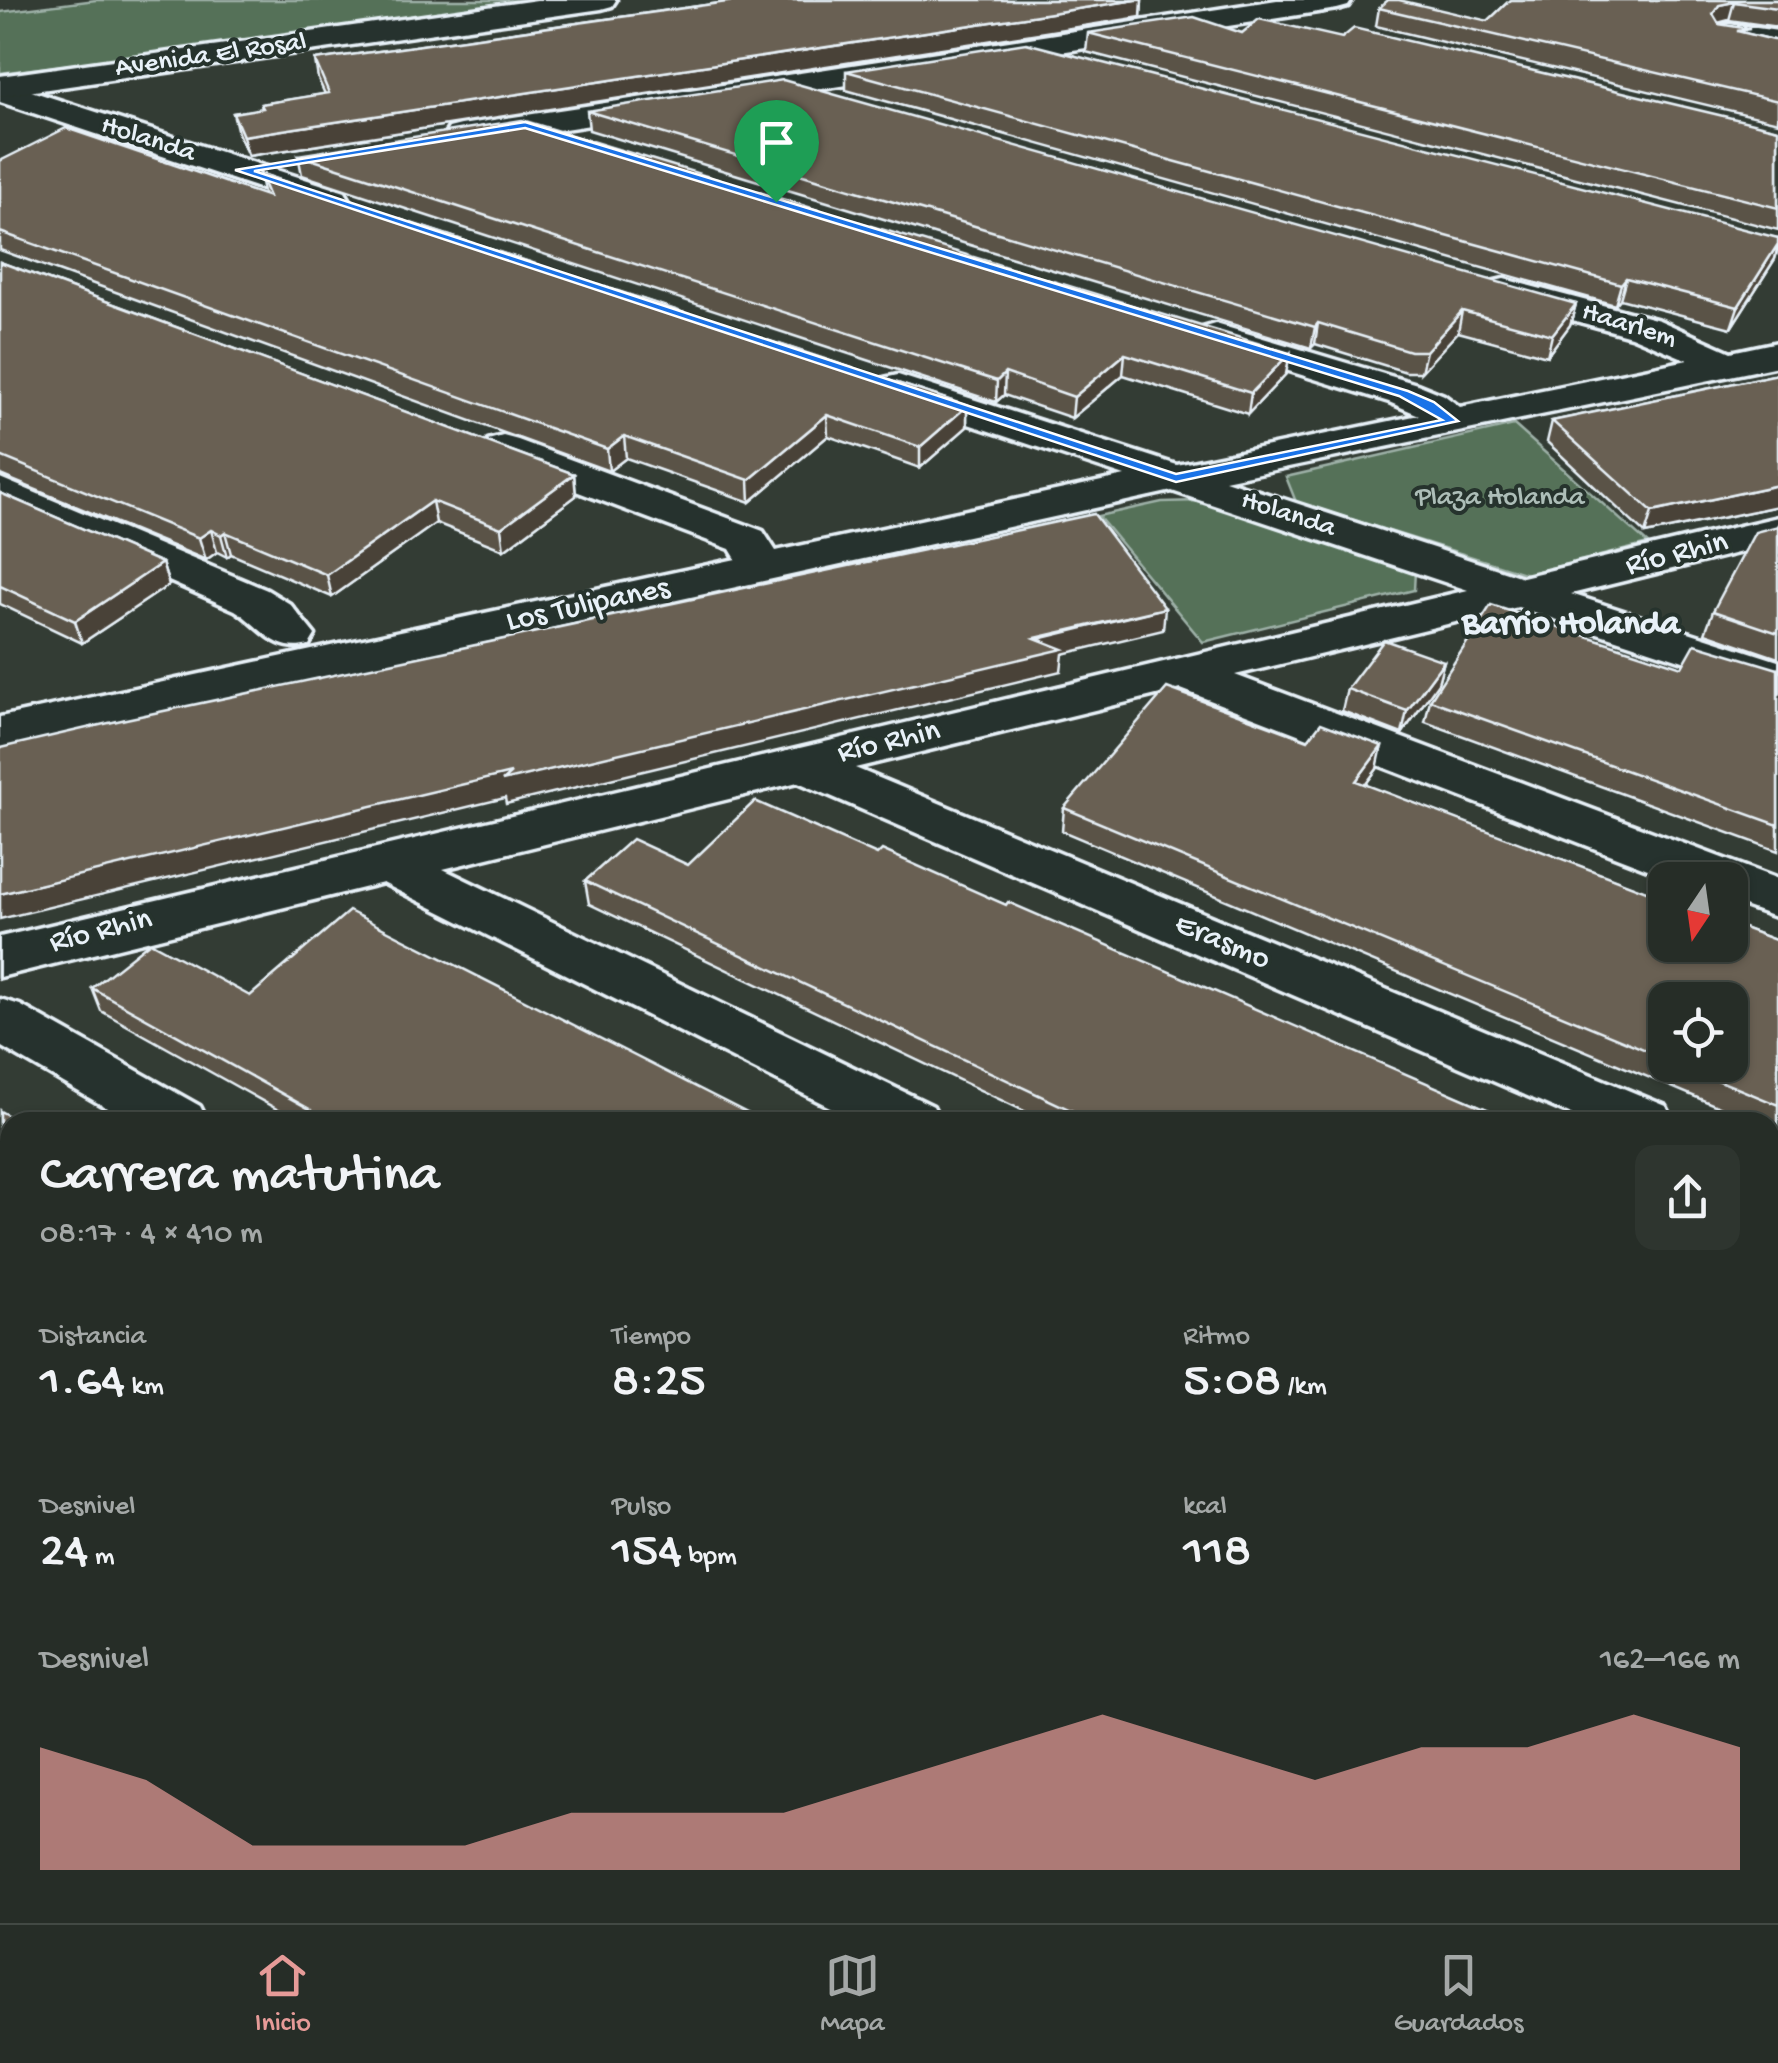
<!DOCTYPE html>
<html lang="es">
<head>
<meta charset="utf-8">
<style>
  :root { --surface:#262d27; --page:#2e352f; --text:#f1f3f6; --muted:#a4a8a7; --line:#424944; --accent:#e69b98 }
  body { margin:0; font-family:"Gochi Hand",sans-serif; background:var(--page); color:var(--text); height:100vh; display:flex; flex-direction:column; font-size:38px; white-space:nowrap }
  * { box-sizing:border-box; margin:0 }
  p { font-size:32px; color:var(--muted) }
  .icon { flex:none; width:55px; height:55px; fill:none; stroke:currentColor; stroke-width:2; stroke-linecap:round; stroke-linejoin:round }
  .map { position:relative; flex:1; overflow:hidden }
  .details { position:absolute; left:0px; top:1112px; width:1780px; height:812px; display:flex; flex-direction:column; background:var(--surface); border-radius:30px 30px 0 0; box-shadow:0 2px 8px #0004,0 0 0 2px var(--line) }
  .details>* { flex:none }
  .needle { width:65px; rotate:193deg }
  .controls { position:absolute; left:1648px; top:862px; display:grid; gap:20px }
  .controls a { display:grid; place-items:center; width:100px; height:100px; border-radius:20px; background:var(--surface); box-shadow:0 2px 8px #0004,0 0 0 2px var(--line); font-size:50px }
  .pin { position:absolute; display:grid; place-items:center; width:85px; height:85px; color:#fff; margin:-102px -42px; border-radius:50% 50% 50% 0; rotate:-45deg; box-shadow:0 0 10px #0007 }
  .pin .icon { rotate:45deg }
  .round { display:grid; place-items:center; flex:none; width:105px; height:105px; border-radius:20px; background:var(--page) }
  .head { display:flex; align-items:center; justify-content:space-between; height:170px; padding:0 40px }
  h1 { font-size:55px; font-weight:600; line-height:75px }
  .stats { display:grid; grid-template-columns:repeat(3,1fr); gap:15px; height:170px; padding:10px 40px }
  .stats div { display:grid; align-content:center }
  .stats b { font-size:50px; font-weight:600 }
  .stats small { font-size:28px; font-weight:400 }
  .stats p { font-size:28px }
  .chart { height:280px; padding:20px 40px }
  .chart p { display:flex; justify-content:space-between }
  .chart svg { width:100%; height:180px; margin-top:10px; fill:var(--accent); opacity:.7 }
  .tab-bar { display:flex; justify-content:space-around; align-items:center; height:140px; border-top:2px solid var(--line); background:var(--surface); font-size:28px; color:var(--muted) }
  .tab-bar a { display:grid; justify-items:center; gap:5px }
  .tab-bar .active { color:var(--accent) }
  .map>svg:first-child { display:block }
  .green { fill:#557158; stroke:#9eb1a8; stroke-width:2.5 }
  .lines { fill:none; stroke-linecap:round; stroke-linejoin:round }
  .street-casing { stroke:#e8f1f8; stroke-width:7 }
  .secondary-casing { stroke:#e8f1f8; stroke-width:7 }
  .street { fill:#26332d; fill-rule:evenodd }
  .secondary { fill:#26332d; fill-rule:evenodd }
  .wall { fill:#5a5347; stroke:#e8f1f8; stroke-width:2.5; fill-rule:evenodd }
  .shaded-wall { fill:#4a4339; stroke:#e8f1f8; stroke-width:2.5 }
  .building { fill:#696052; stroke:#e8f1f8; stroke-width:2.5 }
  .route { fill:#1a73e8; stroke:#fff; stroke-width:2.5; fill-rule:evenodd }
  .labels { text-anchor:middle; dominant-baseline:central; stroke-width:8; stroke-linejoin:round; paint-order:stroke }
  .far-street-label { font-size:28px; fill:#e8f1f8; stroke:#26332d }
  .far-park-label { font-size:28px; fill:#adbeb8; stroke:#26332d }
  .street-label { font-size:32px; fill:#e8f1f8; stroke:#26332d }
  .neighbourhood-label { font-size:35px; font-weight:bold; fill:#e8f1f8; stroke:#26332d }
</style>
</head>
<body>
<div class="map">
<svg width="1778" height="1923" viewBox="0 0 1778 1923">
  <rect width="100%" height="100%" fill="#333c34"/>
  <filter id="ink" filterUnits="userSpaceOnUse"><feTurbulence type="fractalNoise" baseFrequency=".01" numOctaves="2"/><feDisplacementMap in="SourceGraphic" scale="20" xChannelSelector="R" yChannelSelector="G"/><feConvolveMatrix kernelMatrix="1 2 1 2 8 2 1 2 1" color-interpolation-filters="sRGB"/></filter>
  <g filter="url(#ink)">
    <g class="green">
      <polygon points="96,0 591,0 0,73 0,12"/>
      <polygon points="1514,425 1648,544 1527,574 1296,502 1286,477"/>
      <polygon points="1200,501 1415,571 1414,590 1203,642 1098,516 1162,502"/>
    </g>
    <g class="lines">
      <defs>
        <g id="street">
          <polygon points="1277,0 1352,0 1348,6 1337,9 461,145 449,142 444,135 449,128 461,125"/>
          <polygon points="1728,24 1778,31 1778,49 1717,40 1712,33 1717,26"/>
          <polygon points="0,81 345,192 350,200 345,208 332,211 319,208 0,102"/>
          <polygon points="1504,279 1659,320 1731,352 1778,342 1778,366 1225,480 1522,577 1778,517 1778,543 1571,594 1778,661 1778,692 1518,607 1235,675 1778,879 1778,918 1730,901 1730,880 1676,880 1181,689 855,768 1666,1106 1674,1122 1588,1122 798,782 443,869 933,1106 941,1122 860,1122 383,883 0,977 0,937 1468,590 1172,491 0,749 0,717 736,559 730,549 488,458 482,449 488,440 503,436 518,440 763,531 776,551 1125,476 884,396 878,387 884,378 898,375 1177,465 1419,415 1389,402 1202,344 1196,336 1202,328 1216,324 1417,384 1444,395 1460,407 1688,360 1631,336 1491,298 1485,290 1491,282"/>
          <path d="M0 478 267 590 290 604 315 635 309 645C274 654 262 627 235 610L0 507Z"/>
          <polygon points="0,999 20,1005 200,1106 208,1122 131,1122 0,1046"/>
          <polygon points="1770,1152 1778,1155 1778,1203 1770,1200"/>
          <polygon points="0,1270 10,1273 10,1330 0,1326"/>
          <polygon points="1770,1514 1778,1517 1778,1582 1770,1579"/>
          <polygon points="1778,1697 1778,1769 1770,1773 1770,1699"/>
          <polygon points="1184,1915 1284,1915 1280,1923 1180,1923"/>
        </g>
        <polygon id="secondary" points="537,0 616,0 612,6 601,9 0,96 0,76"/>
      </defs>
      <use href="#street" class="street-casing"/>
      <use href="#secondary" class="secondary-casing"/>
      <use href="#street" class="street"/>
      <use href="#secondary" class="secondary"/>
    </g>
    <g class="wall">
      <polygon points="741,0 1142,0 1141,17 248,156 238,133 233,113 262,109 261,104 325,94 318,79 315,60"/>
      <polygon points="1510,0 1778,0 1778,27 1729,20 1719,23 1748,34 1778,41 1778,122 1376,26 1379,8 1488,21"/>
      <polygon points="1088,33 1242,33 1342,38 1778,129 1778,230 1086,52"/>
      <polygon points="846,71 1778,238 1778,250 1775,259 1731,328 1620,299 1615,305 846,90"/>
      <polygon points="587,111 1576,304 1570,325 1547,356 1458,332 1421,372 1406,372 1315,344 1311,348 589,130"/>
      <polygon points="298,155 1286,374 1248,414 1123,375 1072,418 1004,395 996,402 302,175"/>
      <polygon points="0,161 264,196 259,173 967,406 967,427 920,468 828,436 750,502 626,458 609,471 0,250"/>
      <polygon points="0,262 574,474 576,496 504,550 436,523 332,597 231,554 227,557 217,552 206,560 0,475"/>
      <polygon points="1778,374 1778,506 1645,534 1547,442 1552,421"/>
      <polygon points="0,493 162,563 169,585 82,643 0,604"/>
      <polygon points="1778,526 1778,658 1705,633 1713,611"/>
      <polygon points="1444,661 1438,683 1402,734 1342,711 1347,689"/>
      <polygon points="1682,667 1778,669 1778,851 1425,722 1430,700"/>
      <path d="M1377 769 1365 785 1778 941V1132L1770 1129V1122H1755L1062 831 1064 808ZM1665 1000 1730 1065H1665Z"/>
      <polygon points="877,855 1006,905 1517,1122 1047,1122 589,904 585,881 688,865"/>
      <polygon points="92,988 765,1122 300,1122 101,1011"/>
      <polygon points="0,1111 10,1122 10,1221 0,1215"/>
      <polygon points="1770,1236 1778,1240 1778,1472 1770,1468"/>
    </g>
    <g class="shaded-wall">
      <polygon points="1136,0 1142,0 1141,17 248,156 243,136"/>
      <polygon points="1734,2 1729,20 1714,24 1713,14 1719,5"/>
      <polygon points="1778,244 1775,259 1731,328 1738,307"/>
      <polygon points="1626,278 1620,299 1615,305 1621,284"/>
      <polygon points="1576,304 1570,325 1547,356 1552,335"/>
      <polygon points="1462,311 1458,332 1421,372 1426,351"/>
      <polygon points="1318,323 1315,344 1311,348 1315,327"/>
      <polygon points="1290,353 1286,374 1248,414 1251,393"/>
      <polygon points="1125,354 1123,375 1072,418 1074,397"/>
      <polygon points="1005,373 1004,395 996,402 997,381"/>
      <polygon points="967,406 967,427 920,468 920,447"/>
      <polygon points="827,415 828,436 750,502 749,480"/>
      <polygon points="624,436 626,458 609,471 607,449"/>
      <polygon points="574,474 576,496 504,550 501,528"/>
      <polygon points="1778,485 1778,506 1645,534 1652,512"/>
      <polygon points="432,501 436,523 332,597 327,575"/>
      <polygon points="211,530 217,552 206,560 199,538"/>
      <polygon points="225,532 231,554 227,557 221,535"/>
      <polygon points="162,563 169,585 82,643 75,621"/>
      <polygon points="1165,608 1163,630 1063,654 1061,671 506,804 505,798 0,919 0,894"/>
      <polygon points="1444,661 1438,683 1402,734 1407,711"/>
      <polygon points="1382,746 1377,769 1351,804 1356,781"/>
      <polygon points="161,1915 175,1915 181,1923 154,1923"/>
    </g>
    <g class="building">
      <polygon points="741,0 1136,0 243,136 233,113 263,108 261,104 329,93 315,60"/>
      <polygon points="1388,0 1399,0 1488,21 1510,0 1778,0 1778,8 1734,2 1719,5 1713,14 1719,24 1750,29 1737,31 1778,41 1778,101 1379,8"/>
      <polygon points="1194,17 1242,33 1259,19 1342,38 1354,28 1778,129 1778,208 1088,33"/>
      <polygon points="1026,43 1778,238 1778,244 1738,307 1626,278 1621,284 846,71"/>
      <polygon points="783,80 1576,304 1552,335 1462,311 1426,351 1410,351 1318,323 1315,327 587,111"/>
      <polygon points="522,120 1290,353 1251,393 1125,354 1074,397 1005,373 997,381 298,155"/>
      <polygon points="66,128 269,197 259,173 967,406 920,447 827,415 749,480 624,436 607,449 0,232 0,161"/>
      <polygon points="0,262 574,474 501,528 432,501 327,575 225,532 221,535 211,530 199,538 0,456"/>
      <polygon points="1778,374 1778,485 1652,512 1552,421"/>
      <polygon points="0,493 162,563 75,621 0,586"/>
      <polygon points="1094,514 1165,608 1035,638 1063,649 502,781 511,773 0,894 0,748 126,719"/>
      <polygon points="1778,526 1778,633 1713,611 1755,532"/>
      <polygon points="1491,605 1682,667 1695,644 1778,669 1778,825 1430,700"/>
      <polygon points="1384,640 1444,661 1407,711 1347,689"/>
      <polygon points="1167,688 1308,740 1321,723 1382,746 1356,781 1665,898 1665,945 1730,945 1730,923 1778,941 1778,1105 1681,1065 1730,1065 1730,1000 1665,1000 1665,1058 1064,808"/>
      <polygon points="755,801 877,855 882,850 1006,905 1008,902 1517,1122 1096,1122 585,881 632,839 688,865"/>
      <polygon points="349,911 765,1122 333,1122 92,988 150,942 250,996"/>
      <polygon points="0,1111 20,1122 10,1122 10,1206 0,1200"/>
      <polygon points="1770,1236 1778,1240 1778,1445 1770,1441"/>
      <polygon points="0,1758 10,1767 10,1915 161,1915 154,1923 6,1923 0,1917"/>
      <polygon points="1778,1854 1778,1923 1580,1923 1604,1915 1770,1915 1770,1857"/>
      <polygon points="555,1915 823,1915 825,1923 533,1923"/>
    </g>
  </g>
  <path class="route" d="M525 122 1408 391 1434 402 1458 421 1176 482 235 170ZM525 128 1399 396 1442 420 1176 474 254 171Z"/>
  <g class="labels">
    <g class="far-street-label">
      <text transform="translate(211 56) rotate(-8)">Avenida El Rosal</text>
      <text transform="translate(148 140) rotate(18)">Holanda</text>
      <text transform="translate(1629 326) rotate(17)">Haarlem</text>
      <text transform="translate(1288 515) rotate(18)">Holanda</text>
    </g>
    <g class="far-park-label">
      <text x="1500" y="498">Plaza Holanda</text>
    </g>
    <g class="street-label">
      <text transform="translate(1677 555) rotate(-14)">Río Rhin</text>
      <text transform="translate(588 606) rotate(-12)">Los Tulipanes</text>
      <text transform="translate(889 743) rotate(-13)">Río Rhin</text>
      <text transform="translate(101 932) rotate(-14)">Río Rhin</text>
      <text transform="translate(1222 943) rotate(23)">Erasmo</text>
    </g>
    <g class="neighbourhood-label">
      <text x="1571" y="625">Barrio Holanda</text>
    </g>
  </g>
</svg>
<div class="controls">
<a><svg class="needle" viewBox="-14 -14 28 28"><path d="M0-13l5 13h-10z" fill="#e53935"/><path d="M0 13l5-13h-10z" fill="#a4a8a7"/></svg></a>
<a><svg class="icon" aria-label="locate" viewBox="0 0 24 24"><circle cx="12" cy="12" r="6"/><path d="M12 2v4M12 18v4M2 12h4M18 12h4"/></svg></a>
</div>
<div class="pin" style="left:776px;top:202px;background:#1e9e55"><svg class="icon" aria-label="arrive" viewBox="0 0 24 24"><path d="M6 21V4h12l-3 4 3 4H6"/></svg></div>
<section class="details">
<div class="head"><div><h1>Carrera matutina</h1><p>08:17 · 4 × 410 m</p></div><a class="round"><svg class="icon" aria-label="share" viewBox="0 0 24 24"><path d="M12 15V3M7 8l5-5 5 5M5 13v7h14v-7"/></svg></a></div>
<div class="stats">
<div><p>Distancia</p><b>1.64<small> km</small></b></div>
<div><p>Tiempo</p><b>8:25</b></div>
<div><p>Ritmo</p><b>5:08<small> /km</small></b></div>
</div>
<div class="stats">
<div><p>Desnivel</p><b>24<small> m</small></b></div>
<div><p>Pulso</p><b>154<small> bpm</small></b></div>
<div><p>kcal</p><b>118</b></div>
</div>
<div class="chart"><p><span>Desnivel</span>162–166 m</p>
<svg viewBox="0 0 160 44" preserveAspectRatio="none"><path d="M0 44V14L10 22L20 38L30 38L40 38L50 30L60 30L70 30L80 22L90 14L100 6L110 14L120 22L130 14L140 14L150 6L160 14V44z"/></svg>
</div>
</section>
</div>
<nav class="tab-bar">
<a class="active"><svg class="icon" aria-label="home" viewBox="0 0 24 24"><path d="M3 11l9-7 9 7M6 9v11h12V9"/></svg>Inicio</a>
<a><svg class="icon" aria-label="map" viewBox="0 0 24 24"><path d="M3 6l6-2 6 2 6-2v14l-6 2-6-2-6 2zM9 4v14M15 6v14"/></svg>Mapa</a>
<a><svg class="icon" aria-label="saved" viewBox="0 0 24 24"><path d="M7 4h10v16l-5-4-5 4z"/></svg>Guardados</a>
</nav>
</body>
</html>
